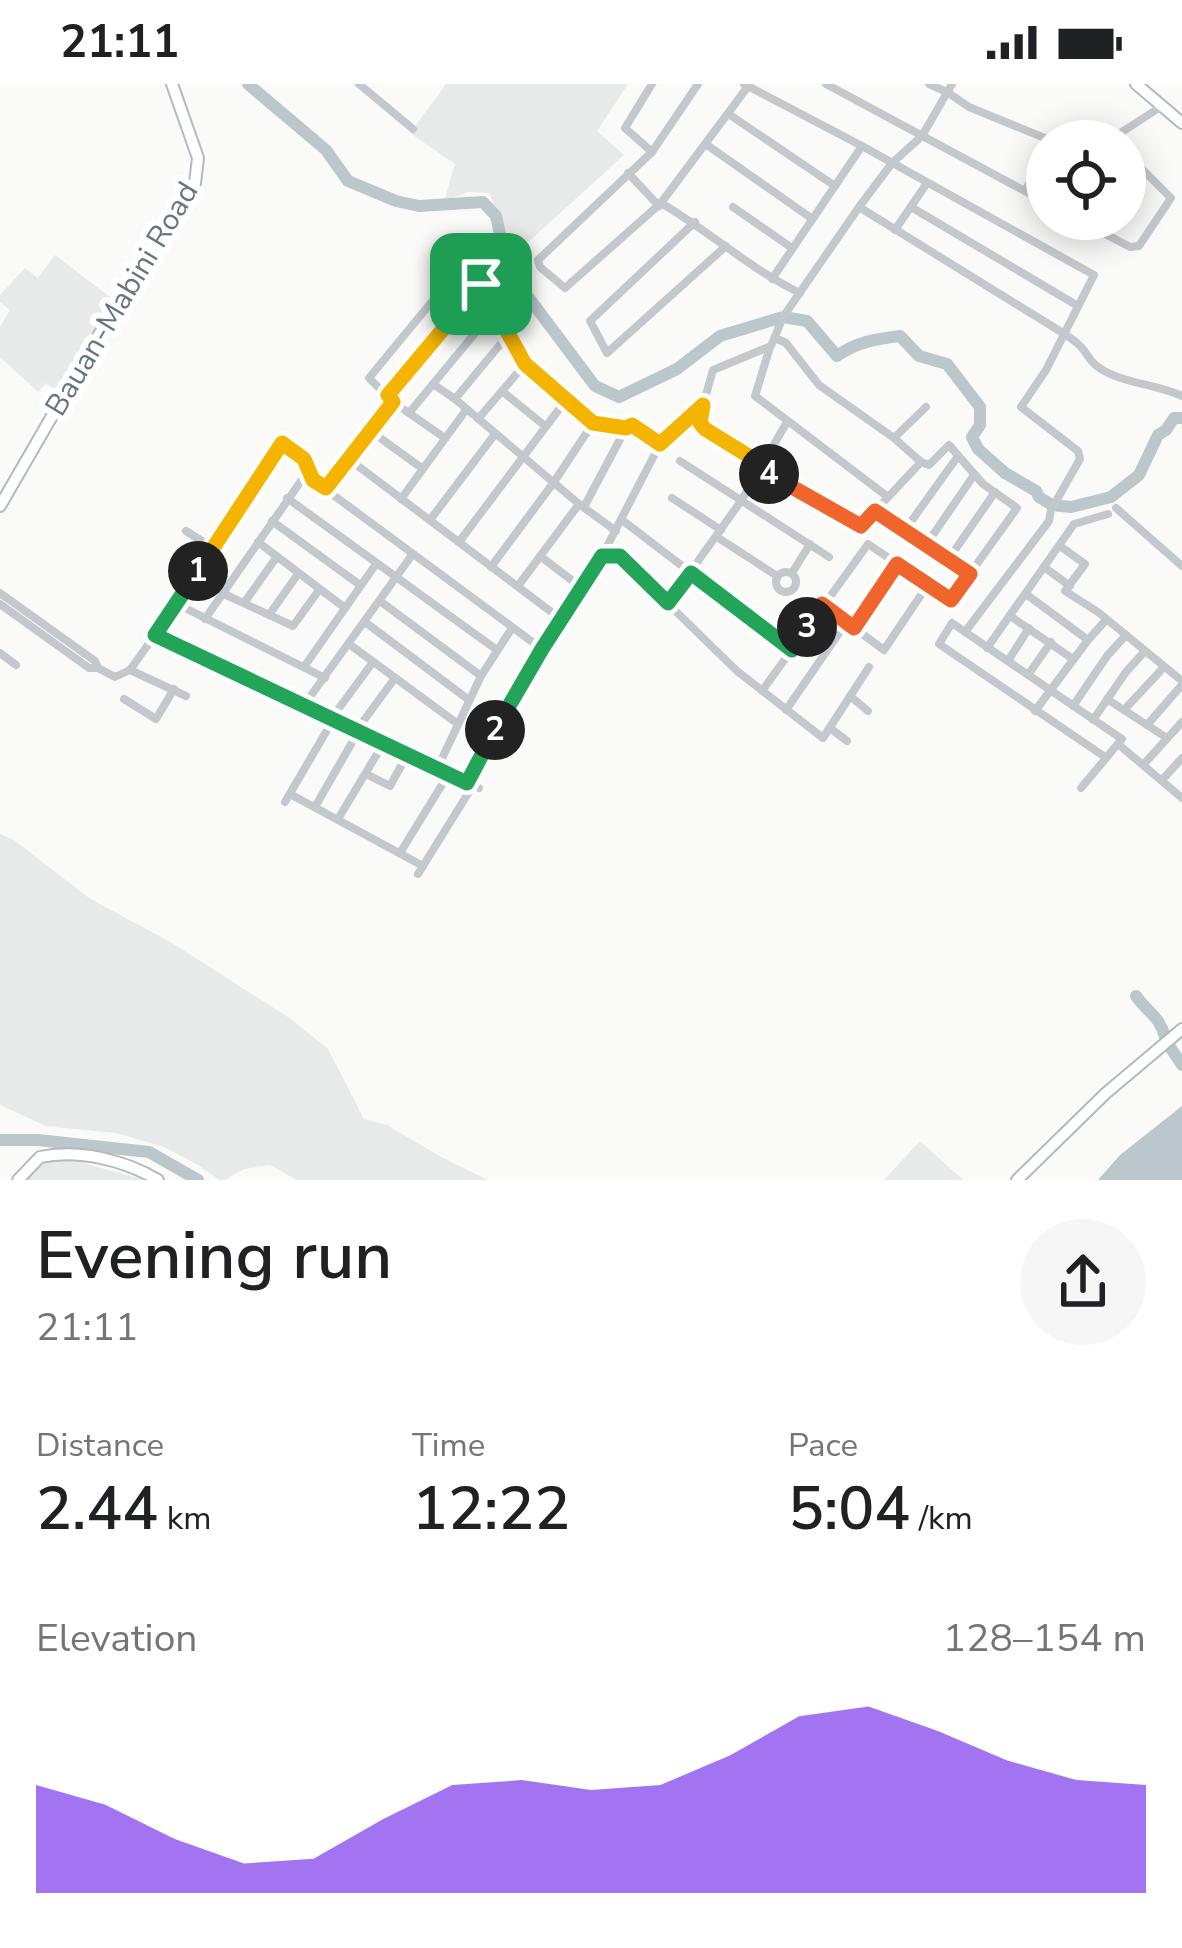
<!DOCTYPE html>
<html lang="en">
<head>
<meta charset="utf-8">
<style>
  :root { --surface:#fff; --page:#f6f6f6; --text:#202124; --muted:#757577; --accent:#7c3aed }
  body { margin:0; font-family:"Nunito Sans",sans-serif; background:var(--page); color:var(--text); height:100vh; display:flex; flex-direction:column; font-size:45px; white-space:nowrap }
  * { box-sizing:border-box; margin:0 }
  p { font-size:39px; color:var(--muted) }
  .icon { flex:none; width:66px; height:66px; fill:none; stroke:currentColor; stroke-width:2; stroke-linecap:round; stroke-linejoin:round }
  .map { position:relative; height:1096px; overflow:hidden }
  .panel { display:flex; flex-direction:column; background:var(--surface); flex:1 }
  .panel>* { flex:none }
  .controls { position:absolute; left:1026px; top:36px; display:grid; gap:24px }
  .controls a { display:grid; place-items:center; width:120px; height:120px; border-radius:50%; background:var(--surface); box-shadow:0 6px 30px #0003; font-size:60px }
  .pin { position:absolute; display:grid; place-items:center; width:102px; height:102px; color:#fff; margin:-51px; border-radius:24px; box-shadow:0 6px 18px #0006 }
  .km { position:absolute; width:60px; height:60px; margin:-30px; border-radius:50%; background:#222; color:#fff; font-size:33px; line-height:60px; text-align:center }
  .round { display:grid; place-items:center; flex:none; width:126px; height:126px; border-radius:63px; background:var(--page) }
  .head { display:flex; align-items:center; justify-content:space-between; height:204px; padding:0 36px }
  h1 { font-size:66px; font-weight:600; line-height:90px }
  .figures { display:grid; grid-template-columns:repeat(3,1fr); gap:18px; height:204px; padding:12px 36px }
  .figures div { display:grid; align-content:center }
  .figures b { font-size:60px; font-weight:600 }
  .figures small { font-size:33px; font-weight:400 }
  .figures p { font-size:33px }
  .chart { height:336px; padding:24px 36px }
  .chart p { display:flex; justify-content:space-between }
  .chart svg { width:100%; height:216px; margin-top:12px; fill:var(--accent); opacity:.7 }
  .status { display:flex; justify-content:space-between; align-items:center; height:84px; padding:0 60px; background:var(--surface); direction:ltr }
  .status svg { height:33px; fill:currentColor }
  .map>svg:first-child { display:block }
  .built { fill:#e8e9e9 }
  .water { fill:#bbc7cb }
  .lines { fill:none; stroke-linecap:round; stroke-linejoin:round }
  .river { stroke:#bbc7cb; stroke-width:12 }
  .secondary-casing { stroke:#b3babf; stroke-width:14 }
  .street { stroke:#c3c8cc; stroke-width:8 }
  .secondary { stroke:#fff; stroke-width:10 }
  .split-1-casing { stroke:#fff; stroke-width:24 }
  .split-2-casing { stroke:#fff; stroke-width:24 }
  .split-3-casing { stroke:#fff; stroke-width:24 }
  .split-4-casing { stroke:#fff; stroke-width:24 }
  .split-5-casing { stroke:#fff; stroke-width:24 }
  .split-1 { stroke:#f5b400; stroke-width:15 }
  .split-2 { stroke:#22a559; stroke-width:15 }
  .split-3 { stroke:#22a559; stroke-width:15 }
  .split-4 { stroke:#f0652b; stroke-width:15 }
  .split-5 { stroke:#f5b400; stroke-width:15 }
  .labels { text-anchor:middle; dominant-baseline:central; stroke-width:12; stroke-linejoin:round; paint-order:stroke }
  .street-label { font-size:30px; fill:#657683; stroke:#fff }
</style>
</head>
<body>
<div class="status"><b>21:11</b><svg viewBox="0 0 49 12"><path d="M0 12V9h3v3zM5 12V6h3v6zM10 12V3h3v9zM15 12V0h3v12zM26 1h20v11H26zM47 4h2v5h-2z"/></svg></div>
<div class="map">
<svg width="1182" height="1096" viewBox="0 0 1182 1096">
  <rect width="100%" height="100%" fill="#fafaf8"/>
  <g class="built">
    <polygon points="446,0 628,0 597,47 624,71 525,161 509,172 499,132 489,109 468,108 444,117 455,80 410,49"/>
    <polygon points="55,171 114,216 58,309 46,299 38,308 0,273 0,243 10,226 0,218 0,211 25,184 38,194"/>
    <polygon points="0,750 14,756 89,814 172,859 291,935 328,965 364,1035 387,1041 443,1074 488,1096 297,1096 270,1081 244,1085 225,1096 219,1096 198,1081 164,1063 116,1049 46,1042 0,1021"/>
    <polygon points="920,1057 963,1096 884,1096"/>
    <polygon points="72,1076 145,1096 24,1096 43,1077"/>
  </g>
  <polygon class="water" points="1182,1022 1182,1096 1098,1096 1120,1071"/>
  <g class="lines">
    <g class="river">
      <path d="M248 0 326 66 348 97 396 117 419 122 483 118 496 132 508 186 595 302 619 313 677 285 720 252 783 233 807 237 837 272C856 258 876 255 900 252L919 272 947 280 980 323V341L972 353 978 365 1005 389 1036 407 1039 413 1052 421 1071 423 1111 413 1139 391 1158 351 1166 346 1174 334H1182"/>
      <path d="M1136 912C1148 929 1159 931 1165 953"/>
      <polyline points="1170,963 1182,981"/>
      <polyline points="0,1056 38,1056 149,1068 198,1096"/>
    </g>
    <defs>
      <g id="secondary">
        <polyline points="1136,0 1182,39"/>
        <polyline points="0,422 144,173 195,99 198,74 172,0"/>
        <path d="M18 1096 40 1073C79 1065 124 1076 158 1096"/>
        <polyline points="1017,1096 1106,1009 1182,945"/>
      </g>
    </defs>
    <use href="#secondary" class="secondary-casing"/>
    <g class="street">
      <polyline points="359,0 413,45"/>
      <polyline points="652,0 625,44 652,68"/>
      <polyline points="698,0 652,68 538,176 540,183 565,204 661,119 749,1"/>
      <polyline points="744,0 862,62 1094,191 1046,286 1021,323 1078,367 1080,375 1051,426 1049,437 965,548"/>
      <polyline points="826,0 1047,119"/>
      <polyline points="929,0 947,8 969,23 1052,57"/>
      <polyline points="730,31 835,102"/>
      <polyline points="1108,57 1162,22"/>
      <polyline points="707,61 811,134"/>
      <polyline points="628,89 659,122"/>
      <polyline points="1125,103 1139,82"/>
      <polyline points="1025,107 1047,65"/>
      <path d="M661 119C709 147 750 185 800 209"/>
      <polyline points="733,123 792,164"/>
      <path d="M859 123 1063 249C1069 253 1074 256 1079 261 1087 268 1089 277 1098 283 1120 299 1156 300 1182 312"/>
      <polyline points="911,123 1078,222"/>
      <polyline points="1077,135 1130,163 1139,162 1171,114 1139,82 1125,77"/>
      <polyline points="695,138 590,237 607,269 726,162"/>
      <polyline points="895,146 927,99"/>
      <polyline points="772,195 862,62"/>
      <polyline points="775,254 786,259 819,301 894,354 921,378 929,381 949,361 983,400 1017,424 951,516"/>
      <polyline points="770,263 755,312 888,413"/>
      <polyline points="433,300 455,315 579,420 616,447"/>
      <polyline points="502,307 545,342"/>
      <polyline points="388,311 481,200"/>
      <polyline points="455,315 508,251"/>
      <polyline points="703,321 700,339 705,345 763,381"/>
      <polyline points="409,329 495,225"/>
      <polyline points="478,335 525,280"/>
      <polyline points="372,348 423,385"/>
      <polyline points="445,354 393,318 369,294 467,175 525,280 593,339 626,344 632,341 660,360"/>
      <polyline points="894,354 926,323"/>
      <polyline points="350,376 562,536"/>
      <polyline points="680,377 829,473"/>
      <polyline points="760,385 861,442 921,378"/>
      <polyline points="326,404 393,318"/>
      <polyline points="287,414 497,566"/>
      <polyline points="672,414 721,446"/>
      <polyline points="401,415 466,326"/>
      <polyline points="584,423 626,344"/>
      <polyline points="1116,424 1182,482"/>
      <polyline points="875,427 970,490"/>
      <polyline points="430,436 495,350"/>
      <polyline points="622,436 792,566"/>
      <polyline points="272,437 360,501"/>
      <polyline points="905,446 958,372"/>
      <polyline points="186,447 213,464"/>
      <polyline points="717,453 777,492"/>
      <polyline points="258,458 345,524"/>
      <polyline points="459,458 566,316"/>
      <polyline points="926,461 974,391"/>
      <polyline points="1060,462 1085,480 1065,507 1098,528 1182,597"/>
      <polyline points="540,472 582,504"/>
      <polyline points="602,472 620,473 737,587 823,654 869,583"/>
      <polyline points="948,476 995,408"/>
      <polyline points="491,483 554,398 593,339"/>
      <polyline points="1044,483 1070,502"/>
      <circle cx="786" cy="498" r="10"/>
      <polyline points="792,489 810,460"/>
      <polyline points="518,502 579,420"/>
      <polyline points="0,509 95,577 98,584"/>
      <polyline points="222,509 293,542 319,506"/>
      <polyline points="1026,510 1088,556"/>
      <polyline points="380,517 481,592"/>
      <polyline points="244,519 276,474"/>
      <polyline points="668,519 741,417 787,338"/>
      <polyline points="0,520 89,584 98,584 115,593 130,586 177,520 282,359 304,375 313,396 542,565"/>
      <polyline points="177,520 325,594"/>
      <polyline points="822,520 884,566 927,502"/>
      <polyline points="269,531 298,490"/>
      <polyline points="1010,532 1073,575"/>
      <polyline points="205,535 308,387"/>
      <polyline points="365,538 469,616"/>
      <polyline points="853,544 896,480"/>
      <polyline points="155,551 479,704"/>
      <polyline points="349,560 458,640"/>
      <polyline points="987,564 1074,440 1108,430"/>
      <polyline points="0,569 16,581"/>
      <polyline points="1008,577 1029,544"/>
      <polyline points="304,583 376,480"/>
      <polyline points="130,586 186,612"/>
      <polyline points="1028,591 1051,558"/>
      <polyline points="762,607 868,460 954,518"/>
      <polyline points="850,612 868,627"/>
      <polyline points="124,615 156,635 174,605"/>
      <polyline points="1107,615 1167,654"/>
      <polyline points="304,621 412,471"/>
      <polyline points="1073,622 1107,572 1126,551"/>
      <polyline points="786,626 846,539"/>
      <polyline points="1124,626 1164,583"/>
      <polyline points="1035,627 1088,556 1106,536"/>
      <polyline points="331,635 373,578"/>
      <polyline points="1093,636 1126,588 1145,567"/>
      <polyline points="1147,641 1182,601"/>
      <polyline points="830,644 847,657"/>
      <polyline points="356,647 395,594"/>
      <polyline points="1118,660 1182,714"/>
      <polyline points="1143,681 1182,638"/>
      <polyline points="437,685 481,592 512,544"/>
      <polyline points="366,690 390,702 407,671"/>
      <polyline points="1162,696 1182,674"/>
      <polyline points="467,699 512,614 602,472 660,360 703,321 713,286 771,262 783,233 859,123 892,79 922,52 952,0"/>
      <polyline points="1081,704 1122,655 952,539 939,560 1105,673"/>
      <polyline points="290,710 423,782"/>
      <polyline points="285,718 333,636"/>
      <polyline points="315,723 358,648"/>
      <polyline points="338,735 383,660"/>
      <polyline points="400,769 448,691"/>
      <polyline points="418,790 472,703"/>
    </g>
    <use href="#secondary" class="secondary"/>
  </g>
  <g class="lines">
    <defs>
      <polyline id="split-1" points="198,487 282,359 304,375 313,396 326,404 393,318 388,311 481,200"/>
      <polyline id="split-2" points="198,487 155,551 467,699 495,646"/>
      <polyline id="split-3" points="495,646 542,565 602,472 620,472 668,519 691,489 792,566 807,543"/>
      <polyline id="split-4" points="769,390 861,442 875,427 970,490 951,516 897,480 854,544 822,520 807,543"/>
      <polyline id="split-5" points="481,200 525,280 593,339 626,344 632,341 660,360 703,321 700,339 705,345 763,381 760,386 769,390"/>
    </defs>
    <use href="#split-1" class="split-1-casing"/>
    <use href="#split-2" class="split-2-casing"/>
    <use href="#split-3" class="split-3-casing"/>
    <use href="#split-4" class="split-4-casing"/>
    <use href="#split-5" class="split-5-casing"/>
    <use href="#split-1" class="split-1"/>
    <use href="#split-2" class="split-2"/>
    <use href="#split-3" class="split-3"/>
    <use href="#split-4" class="split-4"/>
    <use href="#split-5" class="split-5"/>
  </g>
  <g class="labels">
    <g class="street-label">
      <text transform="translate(122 215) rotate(-59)">Bauan-Mabini Road</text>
    </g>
  </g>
</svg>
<div class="controls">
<a><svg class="icon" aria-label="locate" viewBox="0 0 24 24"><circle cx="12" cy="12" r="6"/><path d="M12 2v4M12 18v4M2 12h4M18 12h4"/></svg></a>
</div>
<div class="pin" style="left:481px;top:200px;background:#1e9e55"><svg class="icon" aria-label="arrive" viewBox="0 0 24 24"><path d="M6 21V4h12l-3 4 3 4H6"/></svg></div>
<b class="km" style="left:198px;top:487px">1</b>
<b class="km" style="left:495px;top:646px">2</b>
<b class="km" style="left:807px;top:543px">3</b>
<b class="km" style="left:769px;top:390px">4</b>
</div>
<section class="panel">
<div class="head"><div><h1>Evening run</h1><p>21:11</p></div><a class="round"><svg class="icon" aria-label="share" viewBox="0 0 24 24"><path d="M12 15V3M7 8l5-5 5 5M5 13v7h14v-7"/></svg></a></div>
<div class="figures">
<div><p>Distance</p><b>2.44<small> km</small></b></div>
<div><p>Time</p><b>12:22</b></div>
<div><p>Pace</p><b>5:04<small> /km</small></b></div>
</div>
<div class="chart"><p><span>Elevation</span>128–154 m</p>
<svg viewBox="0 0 160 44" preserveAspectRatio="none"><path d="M0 44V22L10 26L20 33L30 38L40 37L50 29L60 22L70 21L80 23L90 22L100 16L110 8L120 6L130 11L140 17L150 21L160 22V44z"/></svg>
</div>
</section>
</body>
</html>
